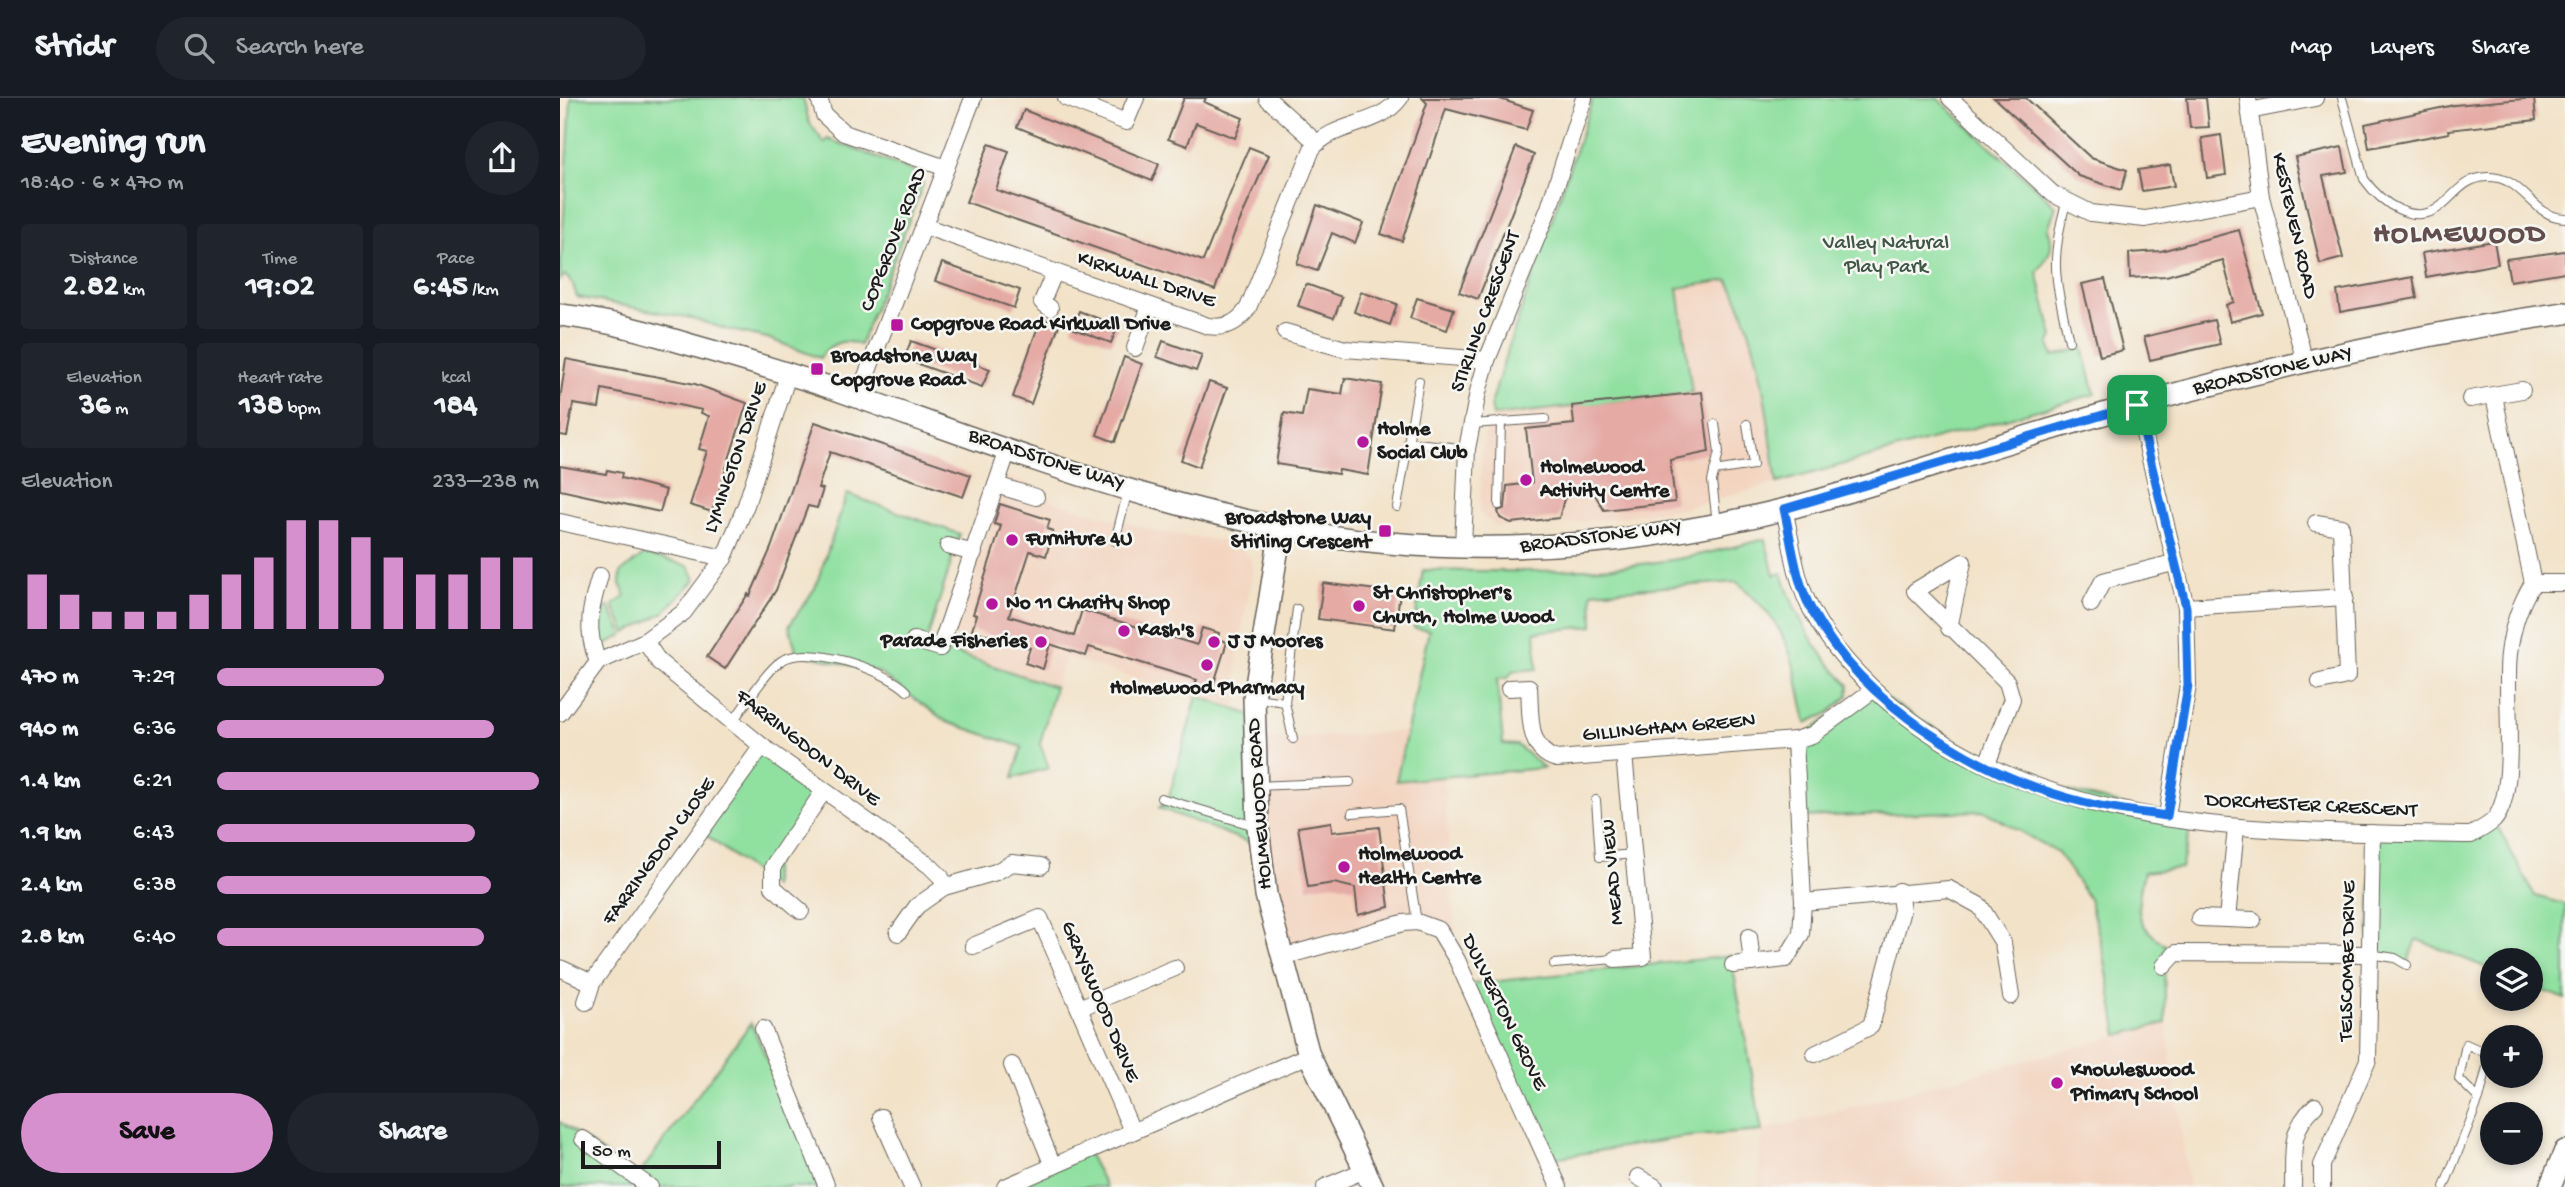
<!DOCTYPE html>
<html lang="en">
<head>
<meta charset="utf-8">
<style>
  :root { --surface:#171b24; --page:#20242c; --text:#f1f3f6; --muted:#9ea1a6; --line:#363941; --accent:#d690ce }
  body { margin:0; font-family:"Gochi Hand",sans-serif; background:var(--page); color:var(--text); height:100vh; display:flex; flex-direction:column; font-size:26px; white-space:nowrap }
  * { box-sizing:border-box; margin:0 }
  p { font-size:23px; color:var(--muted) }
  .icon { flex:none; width:38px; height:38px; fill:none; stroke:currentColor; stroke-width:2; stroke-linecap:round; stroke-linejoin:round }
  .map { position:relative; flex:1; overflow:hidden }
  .drawer { display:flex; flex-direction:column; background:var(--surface); width:560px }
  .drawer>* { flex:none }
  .fabs { position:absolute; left:1920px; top:850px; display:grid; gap:14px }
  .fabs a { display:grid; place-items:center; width:63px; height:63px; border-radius:50%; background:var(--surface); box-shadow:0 4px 10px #0003; font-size:35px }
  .scale { position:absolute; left:21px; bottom:18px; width:140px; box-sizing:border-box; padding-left:7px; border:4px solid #1c1c1c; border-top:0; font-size:19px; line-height:24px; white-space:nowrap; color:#1c1c1c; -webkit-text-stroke:5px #f6f6f2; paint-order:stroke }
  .pin { position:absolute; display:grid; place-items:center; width:60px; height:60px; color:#fff; margin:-30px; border-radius:14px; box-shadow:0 4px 10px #0006 }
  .round { display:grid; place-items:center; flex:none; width:74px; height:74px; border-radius:37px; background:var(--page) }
  .headline { display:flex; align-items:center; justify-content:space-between; height:119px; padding:0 21px }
  h1 { font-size:38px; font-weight:700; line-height:52px }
  .metrics { display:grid; grid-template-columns:repeat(3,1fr); gap:10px; height:119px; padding:7px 21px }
  .metrics div { display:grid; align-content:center; border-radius:7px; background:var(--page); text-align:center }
  .metrics b { font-size:30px; font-weight:700 }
  .metrics small { font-size:19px; font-weight:400 }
  .metrics p { font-size:19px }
  .chart { height:196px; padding:14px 21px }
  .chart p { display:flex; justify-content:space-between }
  .chart svg { width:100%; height:126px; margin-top:7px; stroke:var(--accent); stroke-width:6 }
  .cta { display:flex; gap:14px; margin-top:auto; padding:14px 21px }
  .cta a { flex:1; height:80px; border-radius:42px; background:var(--accent); color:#111; font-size:28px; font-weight:700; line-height:80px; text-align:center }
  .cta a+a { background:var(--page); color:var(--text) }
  ul { padding:0 21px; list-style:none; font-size:23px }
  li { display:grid; grid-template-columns:112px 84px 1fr; align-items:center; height:52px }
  li i { height:18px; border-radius:9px; background:var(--accent) }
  header { display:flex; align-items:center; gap:42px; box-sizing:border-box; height:98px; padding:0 35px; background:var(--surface); border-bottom:2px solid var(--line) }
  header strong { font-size:33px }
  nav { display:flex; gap:38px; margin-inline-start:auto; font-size:24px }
  .search { width:490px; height:63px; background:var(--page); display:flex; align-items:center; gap:18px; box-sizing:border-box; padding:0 24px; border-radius:38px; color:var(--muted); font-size:26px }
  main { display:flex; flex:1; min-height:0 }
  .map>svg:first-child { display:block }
  .built { fill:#f3d4bf }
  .green { fill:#90e0a0; stroke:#567e5e; stroke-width:2 }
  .building { fill:#e5aaa4 }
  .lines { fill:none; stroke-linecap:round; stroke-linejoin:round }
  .lane-casing { stroke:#676158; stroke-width:10 }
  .street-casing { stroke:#676158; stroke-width:18 }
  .secondary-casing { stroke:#676158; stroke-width:24 }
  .lane { stroke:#fff; stroke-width:8 }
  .street { stroke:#fff; stroke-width:16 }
  .secondary { stroke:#fff; stroke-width:21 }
  .route-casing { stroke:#fff; stroke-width:14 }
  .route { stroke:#1a73e8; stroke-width:9 }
  .poi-dot { fill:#b5179e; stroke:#f6f6f2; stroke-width:2.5 }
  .labels { text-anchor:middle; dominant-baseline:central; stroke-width:5; stroke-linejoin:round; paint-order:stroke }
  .street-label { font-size:21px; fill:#1c1c1c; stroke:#f6f6f2 }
  .park-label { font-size:21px; fill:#3f5744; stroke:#f6f6f2 }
  .poi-label { font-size:21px; font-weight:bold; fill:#1c1c1c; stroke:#f6f6f2; text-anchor:start }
  .district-label { font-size:28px; font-weight:bold; letter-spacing:2px; fill:#624e4c; stroke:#f6f6f2 }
</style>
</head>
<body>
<header>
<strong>Stridr</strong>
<div class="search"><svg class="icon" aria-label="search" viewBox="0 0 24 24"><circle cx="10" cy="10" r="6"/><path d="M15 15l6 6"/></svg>Search here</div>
<nav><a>Map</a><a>Layers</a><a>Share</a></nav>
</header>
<main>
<section class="drawer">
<div class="headline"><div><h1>Evening run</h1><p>18:40 · 6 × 470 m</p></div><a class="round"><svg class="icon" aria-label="share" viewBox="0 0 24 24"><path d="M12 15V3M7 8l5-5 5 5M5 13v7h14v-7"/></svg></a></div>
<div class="metrics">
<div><p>Distance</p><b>2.82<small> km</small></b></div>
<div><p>Time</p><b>19:02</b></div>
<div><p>Pace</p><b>6:45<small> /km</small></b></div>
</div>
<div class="metrics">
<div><p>Elevation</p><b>36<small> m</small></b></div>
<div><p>Heart rate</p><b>138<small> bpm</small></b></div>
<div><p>kcal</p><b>184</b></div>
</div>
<div class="chart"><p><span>Elevation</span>233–238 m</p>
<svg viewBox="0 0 160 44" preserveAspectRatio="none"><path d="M5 44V25M15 44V32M25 44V38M35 44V38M45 44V38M55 44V32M65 44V25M75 44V19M85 44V6M95 44V6M105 44V12M115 44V19M125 44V25M135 44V25M145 44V19M155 44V19"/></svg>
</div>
<ul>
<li><b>470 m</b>7:29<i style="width:52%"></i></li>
<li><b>940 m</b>6:36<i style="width:86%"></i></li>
<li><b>1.4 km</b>6:21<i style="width:100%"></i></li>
<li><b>1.9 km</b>6:43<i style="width:80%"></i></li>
<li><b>2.4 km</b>6:38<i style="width:85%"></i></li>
<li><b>2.8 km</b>6:40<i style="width:83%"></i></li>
</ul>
<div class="cta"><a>Save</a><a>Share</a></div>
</section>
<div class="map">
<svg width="2005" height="1089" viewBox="0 0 2005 1089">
  <rect width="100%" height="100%" fill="#f6f6f2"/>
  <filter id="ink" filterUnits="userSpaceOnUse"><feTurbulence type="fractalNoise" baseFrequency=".0143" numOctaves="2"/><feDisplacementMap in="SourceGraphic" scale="14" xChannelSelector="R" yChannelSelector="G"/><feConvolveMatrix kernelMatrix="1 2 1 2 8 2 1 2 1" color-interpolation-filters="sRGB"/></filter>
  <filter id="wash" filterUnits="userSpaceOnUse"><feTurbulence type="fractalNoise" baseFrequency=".00686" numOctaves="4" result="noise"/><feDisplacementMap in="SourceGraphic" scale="28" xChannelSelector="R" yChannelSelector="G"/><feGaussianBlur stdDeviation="1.57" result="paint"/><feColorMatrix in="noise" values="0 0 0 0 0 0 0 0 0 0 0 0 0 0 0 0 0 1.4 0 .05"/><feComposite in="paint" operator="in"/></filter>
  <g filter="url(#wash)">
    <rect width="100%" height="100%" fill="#f2e2c8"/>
    <g class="built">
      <polygon points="1169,182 1186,214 1207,316 1217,385 1121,411 1011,425 936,429 920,416 921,356 925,335 933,318 1012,308 1118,190"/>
      <polygon points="446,378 477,389 493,403 598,434 671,444 683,451 690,461 693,475 677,558 676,612 506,559 495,589 403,558 405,550 393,546"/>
      <polygon points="847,633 836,683 884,679 897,862 879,832 857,824 722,859 694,639 733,641"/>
      <polygon points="1606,925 1629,1089 1197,1089 1202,1033"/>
    </g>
    <g class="green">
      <path d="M11 0H243L249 24 264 45 268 41 358 75 363 87 300 247C284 240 269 245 260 260L207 240 165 231 131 220 17 199 13 187 5 177 0 182Z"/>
      <path d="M1033 0H1377L1496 108 1488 131C1496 148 1488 160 1477 174L1493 239 1489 246 1493 258 1523 250 1535 296 1217 385C1207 317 1201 242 1168 182L1118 190 1132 295 933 318 931 307 944 263Z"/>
      <polygon points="287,396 400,436 366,545 495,589 480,646 489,670 453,680 462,649 387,624 318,574 237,555 229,528 255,490"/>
      <path d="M1205 441 1214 477 1222 475C1235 519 1256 555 1289 587L1288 598 1269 615 1246 625C1233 560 1231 530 1177 484L1032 494 1033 528 975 534 977 571 953 573 947 580 937 581 943 646 957 647 984 670 836 683 869 532 854 530 863 472C946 474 1028 475 1111 462 1142 457 1174 449 1205 441Z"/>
      <polygon points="85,456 129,468 135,482 103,515 66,535 53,507 66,498 60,486 61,474"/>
      <polygon points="49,508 63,537 39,550 45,510"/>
      <path d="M1313 592 1455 680 1632 724 1621 770 1584 774C1573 822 1577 827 1616 855L1604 868 1606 925 1558 937 1543 852 1529 801 1498 755 1424 713 1240 719 1235 642Z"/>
      <polygon points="637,598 694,618 701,749 599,710 608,702"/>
      <polygon points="202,648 263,694 213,768 213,789 141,733"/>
      <polygon points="1934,722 1975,798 2005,806 2005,901 1971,888 1970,863 1932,863 1932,872 1856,841 1847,867 1809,856 1812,735 1911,737"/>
      <polygon points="1171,858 1202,1033 1125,1039 988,1061 911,886"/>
      <polygon points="191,925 263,1089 0,1089 0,1024 77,1079"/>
      <polygon points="527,1053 546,1089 445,1089"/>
    </g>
    <g id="blocks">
      <g class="building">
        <polygon points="624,0 646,0 644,4 683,20 675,40 636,25 627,48 608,41"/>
        <polygon points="862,0 937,0 973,12 966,32 886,11 842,143 821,136 867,5"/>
        <polygon points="1434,0 1466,0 1531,60 1567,72 1561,92 1519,78"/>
        <polygon points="1627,0 1646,0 1649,29 1630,30"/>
        <polygon points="1974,0 1976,22 1888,32 1889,35 1809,50 1805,26 1894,7"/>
        <polygon points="464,12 599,66 592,83 457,29"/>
        <polygon points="1661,37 1666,77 1647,80 1642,40"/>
        <polygon points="429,46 449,53 436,92 643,163 689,49 709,57 674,136 655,192 406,104"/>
        <polygon points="956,49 974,57 918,201 899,194"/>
        <polygon points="1782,49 1787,74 1763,78 1783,160 1760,166 1735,59"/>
        <polygon points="1610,67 1614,88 1582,93 1578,72"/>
        <polygon points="757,107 803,125 795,145 772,135 757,173 737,166"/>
        <polygon points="1679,132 1702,215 1670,224 1666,207 1674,204 1663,162 1606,178 1570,180 1569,155 1601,153"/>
        <polygon points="1934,143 1938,166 1866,179 1862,155"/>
        <polygon points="2005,153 2005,174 1950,183 1946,161"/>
        <polygon points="382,165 460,192 454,210 375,183"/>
        <polygon points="1853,179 1857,200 1780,214 1777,193"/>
        <polygon points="1545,181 1563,252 1540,258 1522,186"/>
        <polygon points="746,186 782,199 774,220 738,208"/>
        <polygon points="801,194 837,206 830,227 794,214"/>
        <polygon points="857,200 894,211 887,232 850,220"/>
        <polygon points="519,213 558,228 551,245 512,230"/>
        <polygon points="481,220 499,227 471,306 453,299"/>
        <polygon points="1654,222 1660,246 1590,262 1584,239"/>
        <polygon points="351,243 430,271 422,289 344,261"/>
        <polygon points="603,243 642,257 636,273 597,259"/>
        <polygon points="564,259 582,266 555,344 537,337"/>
        <polygon points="6,261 135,286 187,305 152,414 130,407 147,353 139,351 149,318 141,315 142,312 42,291 39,310 13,306 7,338 0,337 0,301"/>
        <polygon points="785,280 822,286 808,377 779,372 778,376 716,366 724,315 742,318 747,291 782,296"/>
        <polygon points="649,284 667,290 639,369 621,362"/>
        <polygon points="1142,294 1149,354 1110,362 1115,404 1044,412 1035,397 1019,392 1004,401 999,420 951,425 940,420 938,413 945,410 947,388 972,385 966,331 1014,326 1012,308"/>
        <polygon points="255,324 411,377 403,399 270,354 258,390 263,391 257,410 248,408 216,492 165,571 147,559 188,496 190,498 211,450"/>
        <polygon points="0,368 46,376 47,372 62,375 61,380 106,392 100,414 0,392"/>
        <polygon points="440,406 490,422 487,431 493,433 486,458 470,453 449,518 514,538 522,512 637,547 642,530 659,535 658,541 667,544 651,595 634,590 637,582 529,549 526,558 490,546 483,571 465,565 470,550 412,532 417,517 413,516 441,428 434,426"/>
        <polygon points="763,485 840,495 835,531 758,521"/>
        <polygon points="771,724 772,734 819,729 829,809 798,817 795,790 774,785 748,789 738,729"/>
      </g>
    </g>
  </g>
  <g filter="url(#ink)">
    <use href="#blocks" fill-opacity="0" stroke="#676158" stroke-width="2"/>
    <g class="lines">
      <defs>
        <g id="lane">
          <path d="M1782 0 1804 81C1821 105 1855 130 1882 107 1897 94 1905 80 1927 79 1963 77 1972 120 2005 120"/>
          <path d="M1506 105C1489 165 1496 183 1509 243"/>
          <polyline points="911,326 985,321"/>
          <polyline points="1155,326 1159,354 1152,383 1157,425"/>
          <polyline points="849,344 907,351"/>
          <polyline points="1154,373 1193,367 1187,326"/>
          <polyline points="939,407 941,323"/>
          <polyline points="837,409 859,283"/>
          <polyline points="555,443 568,392"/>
          <polyline points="697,600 725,604 737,511"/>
          <polyline points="725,604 733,641"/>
          <path d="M174 622C186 606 206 573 221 563 248 545 326 572 347 593"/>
          <polyline points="699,688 790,684"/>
          <polyline points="601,700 695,728"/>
          <polyline points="1036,702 1040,759 1074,756"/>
          <polyline points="792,715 839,711 857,824"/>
          <polyline points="1809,856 1835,860 1847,867"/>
          <polyline points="994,866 1055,861"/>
          <polyline points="1884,1089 1919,1001 1930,957 1906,946 1899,981 1919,1001"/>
        </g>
        <g id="street">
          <polyline points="259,0 264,17 284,35 386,70"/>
          <polyline points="506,0 566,24 576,0"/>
          <polyline points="707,0 757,45"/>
          <polyline points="1390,0 1493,96 1531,115 1585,121 1701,99"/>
          <polyline points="1688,0 1701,99 1745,264"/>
          <polyline points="1689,13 1755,0"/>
          <path d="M364 128 648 228C666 231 678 225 688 210L752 51C774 23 818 30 840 0"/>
          <polyline points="490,210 482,204 494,175"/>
          <polyline points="725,234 785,251 927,262"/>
          <polyline points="575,250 590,208"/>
          <polyline points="1934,298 1973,485"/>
          <polyline points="298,299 413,0"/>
          <polyline points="1910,301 1962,292"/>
          <polyline points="1577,307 1626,509 1628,587 1607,718"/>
          <polyline points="436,387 476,399"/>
          <path d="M1224 411C1232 445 1235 482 1252 513 1273 553 1303 584 1338 612 1498 740 1717 733 1911 737 1918 733 1928 728 1934 722 1959 694 1944 594 1949 556 1952 530 1959 507 1973 485H2005"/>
          <polyline points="0,424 164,460"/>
          <polyline points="1756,425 1781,429 1787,578 1760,584"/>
          <polyline points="388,448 414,455"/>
          <polyline points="903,449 907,351 918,294 927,262 989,110 1024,0"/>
          <polyline points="1531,506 1543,483 1613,465"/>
          <polyline points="1626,509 1785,499"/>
          <polyline points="1389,530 1403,464 1355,493 1447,584 1452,601 1427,666"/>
          <polyline points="354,542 380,550 448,352"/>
          <polyline points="85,543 99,564 202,648 370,768 381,779 384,789"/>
          <path d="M38 564C25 532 30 510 40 478"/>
          <path d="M949 590 969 589C971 615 966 653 997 661L1235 642 1252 637 1313 592"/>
          <polyline points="0,615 38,564 85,543 124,514 164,460 186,407 229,274"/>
          <polyline points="1243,804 1389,791 1420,808 1443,845 1451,898"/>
          <polyline points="241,813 213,789 213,768 263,694"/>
          <polyline points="1639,820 1693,822"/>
          <polyline points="1667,821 1676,730"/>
          <polyline points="338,835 357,808 384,789 436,774 452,765 481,768"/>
          <polyline points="1189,839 1192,865"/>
          <polyline points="413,848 480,820 572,1033"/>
          <polyline points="722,859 843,825 857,824 879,832 897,862 999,1089"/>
          <polyline points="1055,861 1083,859 1064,656"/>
          <polyline points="1173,867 1226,861 1241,836 1243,804 1235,642"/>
          <polyline points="1604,868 1616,855 1809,856"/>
          <polyline points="0,870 32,885"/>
          <polyline points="26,904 32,885 202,648"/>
          <polyline points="519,910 615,870"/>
          <polyline points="203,931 267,1089"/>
          <polyline points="1255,956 1311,928 1342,812 1339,793"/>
          <polyline points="452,967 493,1068"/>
          <polyline points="321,1019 352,1089"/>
          <polyline points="23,1041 90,1089"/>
          <polyline points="1078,1079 1095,1089"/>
          <polyline points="445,1089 749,957"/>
          <polyline points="765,1089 805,1072"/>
          <path d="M1733 1089C1734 1055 1728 1033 1755 1008"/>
          <polyline points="1762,1089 1762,1067 1808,962 1812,735"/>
        </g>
        <g id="secondary">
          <path d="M0 217C46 222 87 234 131 247 188 263 244 280 300 300 472 361 646 429 829 445 964 457 1099 443 1230 410 1324 385 1416 353 1509 326 1671 278 1838 239 2005 215"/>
          <polyline points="721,430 694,600 698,729 706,797 749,957 813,1089"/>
          <polyline points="1990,1089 2005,1053"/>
        </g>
      </defs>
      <use href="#lane" class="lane-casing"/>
      <use href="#street" class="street-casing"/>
      <use href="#secondary" class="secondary-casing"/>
      <use href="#lane" class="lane"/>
      <use href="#street" class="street"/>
      <use href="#secondary" class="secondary"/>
    </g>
  </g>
  <g class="lines" filter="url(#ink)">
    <defs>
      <path id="route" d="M1577 307 1626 509 1628 587 1607 718C1579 714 1550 711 1523 704 1421 679 1303 607 1252 513 1235 482 1232 445 1224 411Z"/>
    </defs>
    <use href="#route" class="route-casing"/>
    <use href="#route" class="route"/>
  </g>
  <g class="poi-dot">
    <rect x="330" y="220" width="14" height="14" rx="3.5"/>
    <rect x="250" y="264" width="14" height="14" rx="3.5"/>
    <circle cx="803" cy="344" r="7"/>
    <circle cx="966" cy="382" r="7"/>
    <rect x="818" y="426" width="14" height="14" rx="3.5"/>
    <circle cx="452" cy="442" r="7"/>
    <circle cx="432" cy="506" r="7"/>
    <circle cx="799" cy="508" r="7"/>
    <circle cx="564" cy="533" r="7"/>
    <circle cx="481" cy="544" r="7"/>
    <circle cx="654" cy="544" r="7"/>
    <circle cx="647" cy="567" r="7"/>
    <circle cx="784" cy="769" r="7"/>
    <circle cx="1497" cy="985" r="7"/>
  </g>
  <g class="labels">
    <g class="street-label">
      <text transform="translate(1733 128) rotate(77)">KESTEVEN ROAD</text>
      <text transform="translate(335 142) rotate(-69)">COPGROVE ROAD</text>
      <text transform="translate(586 183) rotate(18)">KIRKWALL DRIVE</text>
      <text transform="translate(927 214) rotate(-70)">STIRLING CRESCENT</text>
      <text transform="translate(1713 274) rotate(-13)">BROADSTONE WAY</text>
      <text transform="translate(177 360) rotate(-71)">LYMINGTON DRIVE</text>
      <text transform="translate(486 363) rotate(18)">BROADSTONE WAY</text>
      <text transform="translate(1041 440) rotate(-7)">BROADSTONE WAY</text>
      <text transform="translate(1109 631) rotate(-5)">GILLINGHAM GREEN</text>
      <text transform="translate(247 651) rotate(38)">FARRINGDON DRIVE</text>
      <text transform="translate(701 706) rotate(-94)">HOLMEWOOD ROAD</text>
      <text transform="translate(1751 709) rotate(3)">DORCHESTER CRESCENT</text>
      <text transform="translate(100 754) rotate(-54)">FARRINGDON CLOSE</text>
      <text transform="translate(1054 774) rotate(-95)">MEAD VIEW</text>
      <text transform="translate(1789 863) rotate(-89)">TELSCOMBE DRIVE</text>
      <text transform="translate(539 904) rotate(67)">GRAYSWOOD DRIVE</text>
      <text transform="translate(943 915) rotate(64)">DULVERTON GROVE</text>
    </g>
    <g class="park-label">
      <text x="1326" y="146">Valley Natural<tspan x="1326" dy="24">Play Park</tspan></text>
    </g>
    <g class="poi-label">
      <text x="351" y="227">Copgrove Road Kirkwall Drive</text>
      <text x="271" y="259">Broadstone Way<tspan x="271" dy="24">Copgrove Road</tspan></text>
      <text x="817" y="332">Holme<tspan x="817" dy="24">Social Club</tspan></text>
      <text x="980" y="370">Holmewood<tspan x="980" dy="24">Activity Centre</tspan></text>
      <text x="811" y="421" text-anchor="end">Broadstone Way<tspan x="811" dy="24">Stirling Crescent</tspan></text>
      <text x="466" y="442">Furniture 4U</text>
      <text x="813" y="496">St Christopher's<tspan x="813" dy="24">Church, Holme Wood</tspan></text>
      <text x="446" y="506">No 11 Charity Shop</text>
      <text x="578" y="533">Kash's</text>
      <text x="467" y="544" text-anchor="end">Parade Fisheries</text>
      <text x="668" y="544">J J Moores</text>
      <text x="647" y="591" text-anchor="middle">Holmewood Pharmacy</text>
      <text x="798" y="757">Holmewood<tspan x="798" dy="24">Health Centre</tspan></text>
      <text x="1511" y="973">Knowleswood<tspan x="1511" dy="24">Primary School</tspan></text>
    </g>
    <g class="district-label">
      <text x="1900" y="137">HOLMEWOOD</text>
    </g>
  </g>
</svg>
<div class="fabs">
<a><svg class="icon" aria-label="layers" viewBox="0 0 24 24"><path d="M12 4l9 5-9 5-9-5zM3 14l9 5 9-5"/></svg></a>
<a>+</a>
<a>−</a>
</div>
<div class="scale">50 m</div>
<div class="pin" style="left:1577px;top:307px;background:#1e9e55"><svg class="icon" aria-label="arrive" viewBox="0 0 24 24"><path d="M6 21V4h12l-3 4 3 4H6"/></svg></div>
</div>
</main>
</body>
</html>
